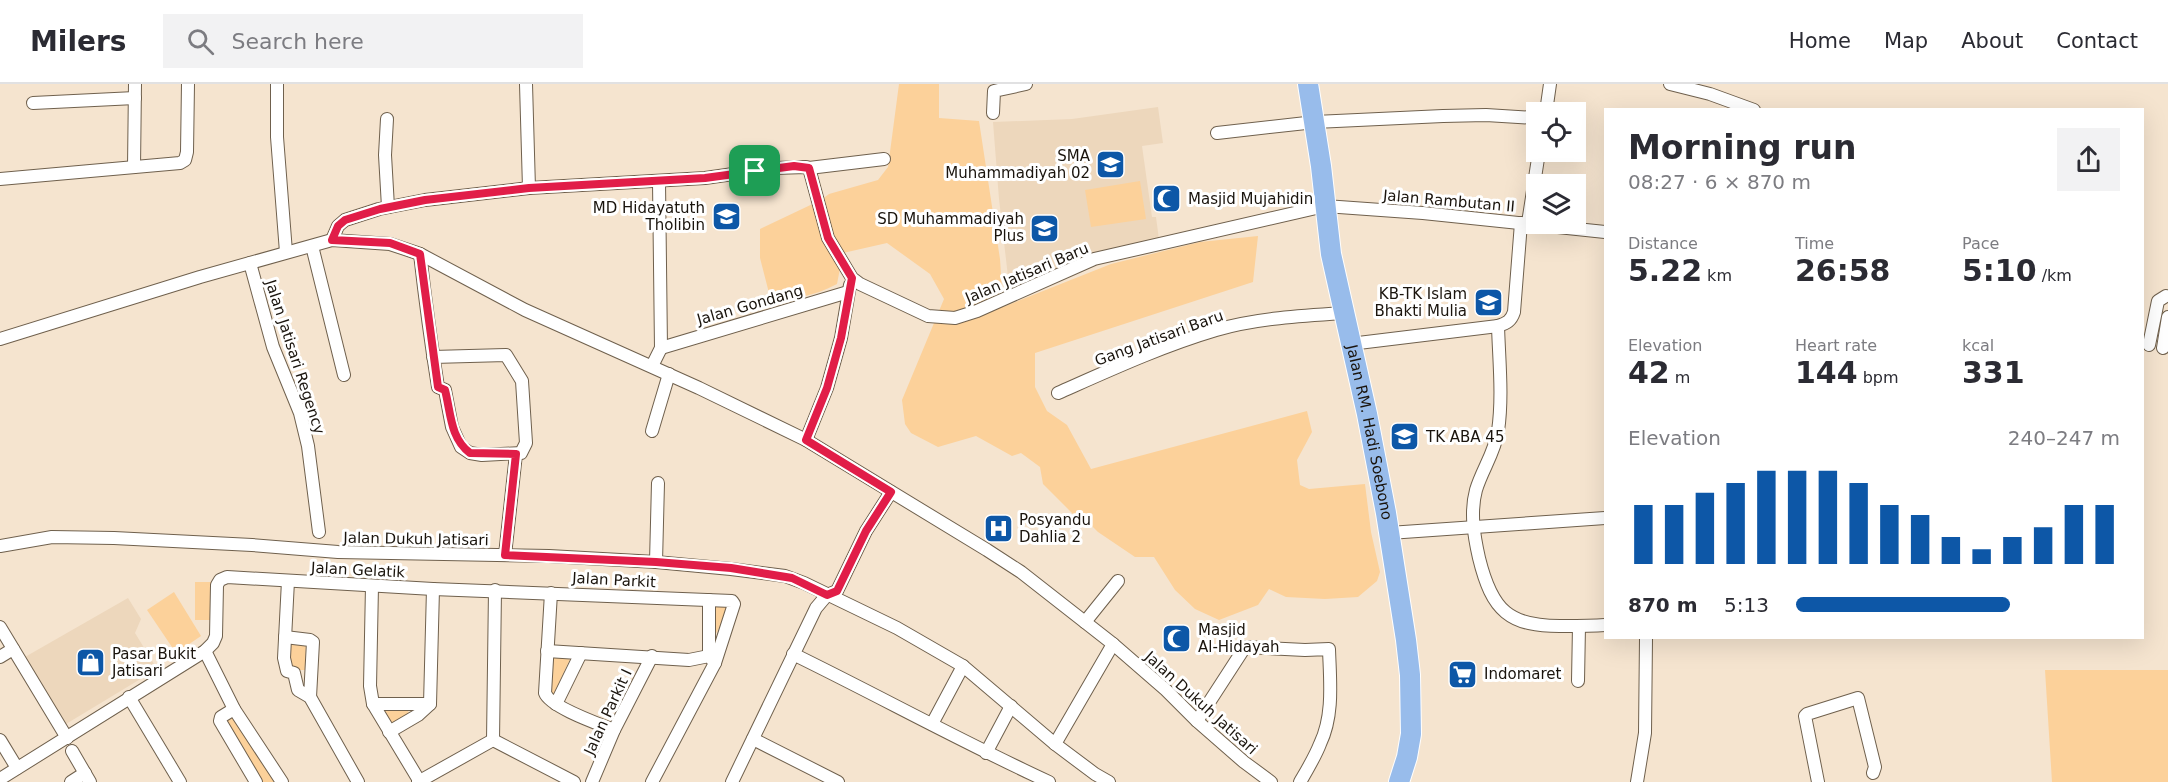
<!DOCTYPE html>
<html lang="en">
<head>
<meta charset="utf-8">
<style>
  :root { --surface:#fff; --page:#f2f2f3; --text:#2b2b33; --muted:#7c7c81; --line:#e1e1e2; --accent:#0d57a7 }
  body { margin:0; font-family:"DejaVu Sans",sans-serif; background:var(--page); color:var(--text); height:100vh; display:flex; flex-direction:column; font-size:22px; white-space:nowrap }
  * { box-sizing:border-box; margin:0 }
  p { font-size:20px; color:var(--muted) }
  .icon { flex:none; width:33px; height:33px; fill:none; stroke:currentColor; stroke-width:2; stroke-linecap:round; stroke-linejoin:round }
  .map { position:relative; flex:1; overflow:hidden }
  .side { position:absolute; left:1604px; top:24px; width:540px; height:531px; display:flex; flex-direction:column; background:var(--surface); border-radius:0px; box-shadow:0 6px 24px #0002 }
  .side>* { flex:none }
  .buttons { position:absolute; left:1526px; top:18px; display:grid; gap:12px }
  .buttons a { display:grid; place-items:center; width:60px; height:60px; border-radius:0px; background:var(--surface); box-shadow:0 6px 24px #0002; font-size:30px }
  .pin { position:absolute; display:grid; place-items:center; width:51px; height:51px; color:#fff; margin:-26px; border-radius:12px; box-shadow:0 3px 9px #0006 }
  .round { display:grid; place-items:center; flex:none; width:63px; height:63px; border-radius:0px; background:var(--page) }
  .headline { display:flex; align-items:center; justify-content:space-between; height:102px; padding:0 24px }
  h1 { font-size:33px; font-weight:800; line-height:45px }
  .stats { display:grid; grid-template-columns:repeat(3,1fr); gap:9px; height:102px; padding:6px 24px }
  .stats div { display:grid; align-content:center }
  .stats b { font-size:30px; font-weight:800 }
  .stats small { font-size:16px; font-weight:400 }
  .stats p { font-size:16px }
  .chart { height:168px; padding:12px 24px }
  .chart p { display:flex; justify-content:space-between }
  .chart svg { width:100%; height:108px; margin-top:6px; stroke:var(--accent); stroke-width:6 }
  ul { padding:0 24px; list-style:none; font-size:20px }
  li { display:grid; grid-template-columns:96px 72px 1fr; align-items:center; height:45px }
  li i { height:15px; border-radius:8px; background:var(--accent) }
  header { display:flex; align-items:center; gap:36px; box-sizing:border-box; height:84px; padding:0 30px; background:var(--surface); border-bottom:2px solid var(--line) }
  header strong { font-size:28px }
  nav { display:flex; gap:33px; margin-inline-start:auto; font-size:21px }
  .search { width:420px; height:54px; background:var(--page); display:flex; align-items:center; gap:15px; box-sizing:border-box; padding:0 21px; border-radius:0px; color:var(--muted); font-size:22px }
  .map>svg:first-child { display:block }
  .built { fill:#edd7bc }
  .green { fill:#fcd19a }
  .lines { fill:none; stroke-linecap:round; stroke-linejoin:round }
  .street-casing { stroke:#6f604d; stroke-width:14 }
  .primary-casing { stroke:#fff; stroke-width:22 }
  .street { stroke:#fff; stroke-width:12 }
  .primary { stroke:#98bceb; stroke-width:20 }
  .route-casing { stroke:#fff; stroke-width:12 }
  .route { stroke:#e11d48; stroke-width:8 }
  .labels { text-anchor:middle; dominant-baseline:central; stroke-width:6; stroke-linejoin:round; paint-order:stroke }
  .poi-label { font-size:15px; fill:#1a140d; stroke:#fff; text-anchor:start }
  .street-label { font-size:15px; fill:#1a140d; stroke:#fff }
</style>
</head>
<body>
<header>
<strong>Milers</strong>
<div class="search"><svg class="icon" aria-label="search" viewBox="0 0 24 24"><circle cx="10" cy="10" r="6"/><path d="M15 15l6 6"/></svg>Search here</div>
<nav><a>Home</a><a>Map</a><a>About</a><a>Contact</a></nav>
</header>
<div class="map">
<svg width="2168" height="698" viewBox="0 0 2168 698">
  <rect width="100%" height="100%" fill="#f5e4cf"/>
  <g class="built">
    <polygon points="1158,23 1163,59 1142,62 1152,133 1156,133 1160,163 1091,173 1010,210 999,115 993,38 1072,35"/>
    <polygon points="128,514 141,535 135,549 157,585 66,640 25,573"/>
  </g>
  <g class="green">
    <path d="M899 0H939V34L979 37 1000 175 1003 223 1111 180 1200 158 1258 152 1253 198 1035 269V303L1047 327 1067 341 1091 385 1307 327 1312 348 1297 376 1300 401 1309 405 1365 400 1371 448 1380 488 1377 497 1358 513 1325 515 1286 513 1269 505 1258 521 1219 536 1195 525 1175 506 1154 473H1135L1098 448 1085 435 1073 430 1043 400 1040 383 1021 369 1012 372 976 352 938 363 911 349 905 340 902 316 944 215 930 190 887 159 843 169 837 200C814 213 786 215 761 225L769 209 760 174V145L821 116 829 110 878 96 888 83Z"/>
    <polygon points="1140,97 1146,135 1091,143 1085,106"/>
    <rect x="195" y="498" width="18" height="38"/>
    <polygon points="174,508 201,552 176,569 147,526"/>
    <polygon points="711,518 733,519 713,555"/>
    <polygon points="291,557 306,557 305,586 290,586"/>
    <polygon points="549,571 571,573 553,612 549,611"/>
    <polygon points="2045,586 2168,586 2168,698 2052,698"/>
    <polygon points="405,621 409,629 388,642 380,625"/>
    <polygon points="234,629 274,698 257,698 221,636"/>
  </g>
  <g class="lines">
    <defs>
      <g id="street">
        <polyline points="277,0 277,53 286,168"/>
        <polyline points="526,0 529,104"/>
        <polyline points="1670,0 1710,10 1754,26"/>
        <polyline points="33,19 135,14"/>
        <polyline points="1546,28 1550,0"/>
        <polyline points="993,29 994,7 1026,0"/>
        <polyline points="387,35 385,71 388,123"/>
        <polyline points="1217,49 1315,38 1443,32 1486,31 1536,34"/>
        <polyline points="134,83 135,0"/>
        <polyline points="809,84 884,75"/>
        <polyline points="0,95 180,79 185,76 187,68 188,0"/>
        <path d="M1521 139 1514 228C1511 237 1507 239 1498 242 1499 276 1503 313 1498 347 1495 368 1482 386 1476 406 1470 428 1474 452 1479 474 1492 527 1509 543 1564 542 1578 542 1591 542 1605 541"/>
        <polyline points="1528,139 1539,68"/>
        <polyline points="332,156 338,142 345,136 379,125 425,116 529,104 705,94 775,84 806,83 809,84 828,154 852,194 860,200 928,232 955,234 977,227 1094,175 1325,122 1423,129 1605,148"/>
        <polyline points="312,162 344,291"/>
        <path d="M420 170C425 214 431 259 438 303L445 306 452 343 461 363 470 369 482 371 521 369 526 359 522 297 506 271 433 273"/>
        <polyline points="250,179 273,263 300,329 308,362 319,448"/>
        <polyline points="0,255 200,193 332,156 390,160 420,170 525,226 699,304 806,356 987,466 1021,488 1113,560 1166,606 1197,637 1244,678 1271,698"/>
        <polyline points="1350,260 1498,242"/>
        <polyline points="2149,261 2158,217 2166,212"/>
        <polyline points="661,264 848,208"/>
        <polyline points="2163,264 2168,233"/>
        <polyline points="652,282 661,264 659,98"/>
        <path d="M1058 309C1110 286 1162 262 1216 246 1258 234 1301 232 1344 229"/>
        <polyline points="652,347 669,290"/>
        <polyline points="806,356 827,304 841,254 850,201"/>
        <polyline points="1389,449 1605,434"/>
        <polyline points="0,462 52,453 114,454 252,461 338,468 549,472 656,478 731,485 785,492 804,499 897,544 963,582 1055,660 1095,690 1109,698"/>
        <polyline points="505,471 516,370"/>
        <polyline points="656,478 658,399"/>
        <polyline points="288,497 284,574 287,587 294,589 298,606 310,613 358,698"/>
        <polyline points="372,502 370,602 373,620 420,698"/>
        <path d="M551 509 545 609C550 623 599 640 614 646"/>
        <polyline points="709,516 709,572"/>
        <polyline points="1085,538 1118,497"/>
        <polyline points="0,543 67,654"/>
        <polyline points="285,553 310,556 313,558 310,613"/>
        <polyline points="205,567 234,625 282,698"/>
        <polyline points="547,567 689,576 709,572 715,579"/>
        <path d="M793 570C879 612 962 658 1049 698"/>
        <polyline points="0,573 13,565"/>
        <polyline points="1578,597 1579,542"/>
        <polyline points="129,613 180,698"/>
        <polyline points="373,620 430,620"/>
        <polyline points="556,620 581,569"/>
        <polyline points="234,625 221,633 220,637 256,698"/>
        <path d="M1197 637 1245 563 1305 566 1329 565C1330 597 1334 631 1320 660 1315 673 1307 686 1300 698"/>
        <polyline points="932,640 963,582"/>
        <polyline points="389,648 418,631 430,620 433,505"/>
        <polyline points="753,655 838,698"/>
        <polyline points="0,656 17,684"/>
        <polyline points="493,656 495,506"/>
        <polyline points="493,656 574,698"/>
        <polyline points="1055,660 1113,560"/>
        <polyline points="72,667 90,698"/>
        <polyline points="986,669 1011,622"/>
        <polyline points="0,695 205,567 213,559 216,552 217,501 220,496 227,493 433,505 732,517 734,520 715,579 652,698"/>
        <polyline points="71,698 85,689"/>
        <polyline points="418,698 493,656"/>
        <polyline points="592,698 614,646 652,572"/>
        <polyline points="732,698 816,524 827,511 837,507 866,447 891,408"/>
        <polyline points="1637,698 1645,649 1646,554"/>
        <polyline points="1818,698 1805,632 1807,630 1858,614 1875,683 1873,689"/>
      </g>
      <g id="primary">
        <path id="s1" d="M1308 0 1321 82 1331 170 1367 330 1386 429 1406 556 1410 591 1411 650 1407 673 1399 698"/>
      </g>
    </defs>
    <use href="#street" class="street-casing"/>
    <use href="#primary" class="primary-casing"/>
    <use href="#street" class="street"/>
    <use href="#primary" class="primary"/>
  </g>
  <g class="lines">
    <defs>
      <path id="route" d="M794 82 809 84 828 154 852 194 841 254 827 304 806 356 891 408 866 447 837 507 827 511 792 494 731 484 656 478 505 471 516 370 470 369C450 354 451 329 445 306L438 303 420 170 390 159 332 156 338 142 345 136 380 125 425 116 529 104 705 94Z"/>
    </defs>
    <use href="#route" class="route-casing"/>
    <use href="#route" class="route"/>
  </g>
  <defs>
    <symbol id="school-square" viewBox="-11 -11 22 22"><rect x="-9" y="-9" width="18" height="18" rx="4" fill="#0d57a7" stroke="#fff"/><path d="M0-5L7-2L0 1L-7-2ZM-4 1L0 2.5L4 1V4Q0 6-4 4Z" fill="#fff"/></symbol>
    <symbol id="mosque-square" viewBox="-11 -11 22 22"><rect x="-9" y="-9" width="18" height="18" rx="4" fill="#0d57a7" stroke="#fff"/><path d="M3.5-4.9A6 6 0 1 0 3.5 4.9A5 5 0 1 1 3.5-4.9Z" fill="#fff"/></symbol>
    <symbol id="hospital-square" viewBox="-11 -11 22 22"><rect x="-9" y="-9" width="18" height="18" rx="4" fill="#0d57a7" stroke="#fff"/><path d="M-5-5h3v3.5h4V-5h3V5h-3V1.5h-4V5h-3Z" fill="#fff"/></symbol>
    <symbol id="shop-square" viewBox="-11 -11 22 22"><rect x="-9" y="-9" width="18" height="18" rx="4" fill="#0d57a7" stroke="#fff"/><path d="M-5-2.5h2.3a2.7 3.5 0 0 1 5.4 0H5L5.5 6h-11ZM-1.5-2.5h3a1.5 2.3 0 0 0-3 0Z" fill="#fff"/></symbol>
    <symbol id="supermarket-square" viewBox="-11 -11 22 22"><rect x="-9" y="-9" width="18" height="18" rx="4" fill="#0d57a7" stroke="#fff"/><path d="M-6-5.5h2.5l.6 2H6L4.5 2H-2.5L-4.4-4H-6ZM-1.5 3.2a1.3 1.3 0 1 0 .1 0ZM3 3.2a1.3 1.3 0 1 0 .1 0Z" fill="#fff"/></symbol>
  </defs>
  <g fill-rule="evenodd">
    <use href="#school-square" x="1094" y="64" width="33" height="33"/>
    <use href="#mosque-square" x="1150" y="98" width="33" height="33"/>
    <use href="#school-square" x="710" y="116" width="33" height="33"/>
    <use href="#school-square" x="1028" y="128" width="33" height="33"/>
    <use href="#school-square" x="1472" y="202" width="33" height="33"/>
    <use href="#school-square" x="1388" y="336" width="33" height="33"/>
    <use href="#hospital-square" x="982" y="428" width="33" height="33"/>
    <use href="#mosque-square" x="1160" y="538" width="33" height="33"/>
    <use href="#shop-square" x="74" y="562" width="33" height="33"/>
    <use href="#supermarket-square" x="1446" y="574" width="33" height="33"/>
  </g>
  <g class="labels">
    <g class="poi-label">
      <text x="1090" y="72" text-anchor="end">SMA<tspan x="1090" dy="17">Muhammadiyah 02</tspan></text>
      <text x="1188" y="115">Masjid Mujahidin</text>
      <text x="705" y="124" text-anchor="end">MD Hidayatuth<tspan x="705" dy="17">Tholibin</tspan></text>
      <text x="1024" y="135" text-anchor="end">SD Muhammadiyah<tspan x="1024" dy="17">Plus</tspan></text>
      <text x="1467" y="210" text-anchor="end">KB-TK Islam<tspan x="1467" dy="17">Bhakti Mulia</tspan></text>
      <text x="1426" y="353">TK ABA 45</text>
      <text x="1019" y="436">Posyandu<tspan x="1019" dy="17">Dahlia 2</tspan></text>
      <text x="1198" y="546">Masjid<tspan x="1198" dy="17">Al-Hidayah</tspan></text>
      <text x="112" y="570">Pasar Bukit<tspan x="112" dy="17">Jatisari</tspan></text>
      <text x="1484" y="590">Indomaret</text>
    </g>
    <g class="street-label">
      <text transform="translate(1449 117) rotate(5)">Jalan Rambutan II</text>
      <text transform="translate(1027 189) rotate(-23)">Jalan Jatisari Baru</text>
      <text transform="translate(750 221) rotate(-16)">Jalan Gondang</text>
      <text transform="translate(1159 254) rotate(-20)">Gang Jatisari Baru</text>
      <text transform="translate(295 273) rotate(72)">Jalan Jatisari Regency</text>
      <text stroke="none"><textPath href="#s1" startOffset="354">Jalan RM. Hadi Soebono</textPath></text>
      <text transform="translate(416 455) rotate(1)">Jalan Dukuh Jatisari</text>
      <text transform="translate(358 486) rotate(3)">Jalan Gelatik</text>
      <text transform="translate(614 496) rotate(3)">Jalan Parkit</text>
      <text transform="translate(1201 619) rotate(42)">Jalan Dukuh Jatisari</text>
      <text transform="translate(608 628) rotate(-65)">Jalan Parkit I</text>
    </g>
  </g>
</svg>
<div class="buttons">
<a><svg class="icon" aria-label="locate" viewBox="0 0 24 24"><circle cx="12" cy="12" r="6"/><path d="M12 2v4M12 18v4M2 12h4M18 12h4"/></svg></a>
<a><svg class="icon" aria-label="layers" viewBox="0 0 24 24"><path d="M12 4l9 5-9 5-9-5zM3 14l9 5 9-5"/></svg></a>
</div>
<div class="pin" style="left:755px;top:87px;background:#1e9e55"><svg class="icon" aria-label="arrive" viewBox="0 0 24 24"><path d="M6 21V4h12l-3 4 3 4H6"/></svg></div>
<section class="side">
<div class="headline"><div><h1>Morning run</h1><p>08:27 · 6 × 870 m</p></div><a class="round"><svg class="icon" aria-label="share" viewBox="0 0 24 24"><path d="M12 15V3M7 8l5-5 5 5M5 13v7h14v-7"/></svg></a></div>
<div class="stats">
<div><p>Distance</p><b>5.22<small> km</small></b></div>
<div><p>Time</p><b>26:58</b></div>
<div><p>Pace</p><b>5:10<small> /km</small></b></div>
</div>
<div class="stats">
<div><p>Elevation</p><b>42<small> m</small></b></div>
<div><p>Heart rate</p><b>144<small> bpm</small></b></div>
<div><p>kcal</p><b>331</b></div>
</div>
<div class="chart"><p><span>Elevation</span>240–247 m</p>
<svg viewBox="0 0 160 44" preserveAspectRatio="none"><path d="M5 44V20M15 44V20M25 44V15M35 44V11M45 44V6M55 44V6M65 44V6M75 44V11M85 44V20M95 44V24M105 44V33M115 44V38M125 44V33M135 44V29M145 44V20M155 44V20"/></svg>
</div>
<ul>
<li><b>870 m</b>5:13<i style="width:66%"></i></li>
</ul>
</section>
</div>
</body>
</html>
